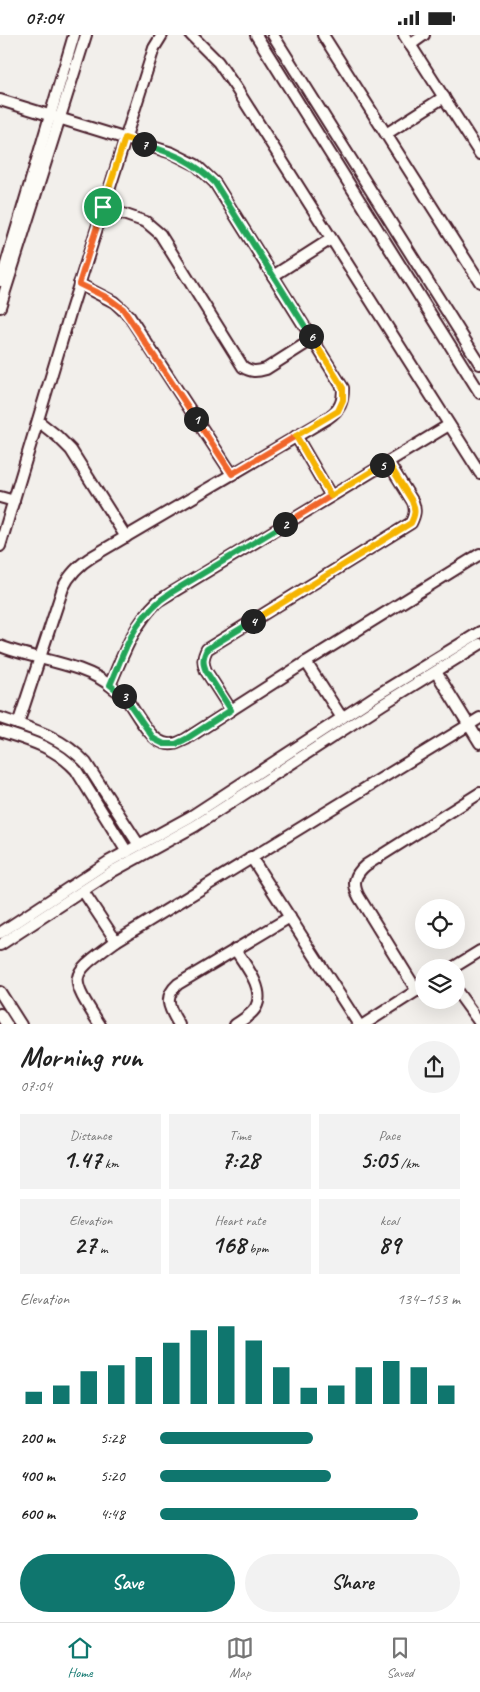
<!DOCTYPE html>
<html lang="en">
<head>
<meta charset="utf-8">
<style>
  :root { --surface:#fff; --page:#f2f2f2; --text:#222; --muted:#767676; --line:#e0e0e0; --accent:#0f766e }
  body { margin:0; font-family:Caveat,sans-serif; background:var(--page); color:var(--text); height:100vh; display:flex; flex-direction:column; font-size:19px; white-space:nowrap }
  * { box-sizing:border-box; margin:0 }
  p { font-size:16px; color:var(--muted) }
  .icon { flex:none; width:28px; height:28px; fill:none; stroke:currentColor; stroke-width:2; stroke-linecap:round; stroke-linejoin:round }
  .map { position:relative; height:989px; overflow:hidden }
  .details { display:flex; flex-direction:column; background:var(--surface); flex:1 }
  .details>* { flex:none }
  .tools { position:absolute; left:415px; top:864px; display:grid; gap:10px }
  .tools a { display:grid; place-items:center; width:50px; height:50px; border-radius:50%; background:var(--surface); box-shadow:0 5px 20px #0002; font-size:25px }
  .pin { position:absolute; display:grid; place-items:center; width:42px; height:42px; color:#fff; margin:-21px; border:2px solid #fff; border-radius:50%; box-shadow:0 1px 5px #0007 }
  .km { position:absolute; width:25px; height:25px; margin:-12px; border-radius:50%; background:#222; color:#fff; font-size:14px; line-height:25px; text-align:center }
  .round { display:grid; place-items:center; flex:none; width:52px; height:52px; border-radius:26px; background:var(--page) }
  .headline { display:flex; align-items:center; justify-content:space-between; height:85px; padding:0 20px }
  h1 { font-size:28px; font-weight:700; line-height:38px }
  .stats { display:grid; grid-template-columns:repeat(3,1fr); gap:8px; height:85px; padding:5px 20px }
  .stats div { display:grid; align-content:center; border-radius:0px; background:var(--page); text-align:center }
  .stats b { font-size:25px; font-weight:700 }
  .stats small { font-size:14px; font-weight:400 }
  .stats p { font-size:14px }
  .chart { height:140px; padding:10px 20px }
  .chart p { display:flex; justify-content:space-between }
  .chart svg { width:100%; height:90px; margin-top:5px; stroke:var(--accent); stroke-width:6 }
  .cta { display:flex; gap:10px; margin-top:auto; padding:10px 20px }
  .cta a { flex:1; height:58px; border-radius:30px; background:var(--accent); color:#fff; font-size:20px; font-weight:700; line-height:58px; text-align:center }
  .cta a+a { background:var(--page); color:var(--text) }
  ul { padding:0 20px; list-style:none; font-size:16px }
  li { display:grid; grid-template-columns:80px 60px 1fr; align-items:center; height:38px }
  li i { height:12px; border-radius:6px; background:var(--accent) }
  .status { display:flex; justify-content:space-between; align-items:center; height:35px; padding:0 25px; background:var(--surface); direction:ltr }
  .status svg { height:14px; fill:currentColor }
  .tabs { display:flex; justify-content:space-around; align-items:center; height:70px; border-top:1px solid var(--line); background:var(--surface); font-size:14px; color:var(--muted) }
  .tabs a { display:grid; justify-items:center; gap:2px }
  .tabs .active { color:var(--accent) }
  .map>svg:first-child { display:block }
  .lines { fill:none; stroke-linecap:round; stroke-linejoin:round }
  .minor-casing { stroke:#4a1f2b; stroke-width:14 }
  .minor { stroke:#fdfcf7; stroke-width:10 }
  .split-1-casing { stroke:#fff; stroke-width:10 }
  .split-2-casing { stroke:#fff; stroke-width:10 }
  .split-3-casing { stroke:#fff; stroke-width:10 }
  .split-4-casing { stroke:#fff; stroke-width:10 }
  .split-5-casing { stroke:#fff; stroke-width:10 }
  .split-6-casing { stroke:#fff; stroke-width:10 }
  .split-7-casing { stroke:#fff; stroke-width:10 }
  .split-8-casing { stroke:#fff; stroke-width:10 }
  .split-1 { stroke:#f0652b; stroke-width:6 }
  .split-2 { stroke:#f0652b; stroke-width:6 }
  .split-3 { stroke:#22a559; stroke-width:6 }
  .split-4 { stroke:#22a559; stroke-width:6 }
  .split-5 { stroke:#f5b400; stroke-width:6 }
  .split-6 { stroke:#f5b400; stroke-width:6 }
  .split-7 { stroke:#22a559; stroke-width:6 }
  .split-8 { stroke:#f5b400; stroke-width:6 }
</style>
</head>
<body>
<div class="status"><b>07:04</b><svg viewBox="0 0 49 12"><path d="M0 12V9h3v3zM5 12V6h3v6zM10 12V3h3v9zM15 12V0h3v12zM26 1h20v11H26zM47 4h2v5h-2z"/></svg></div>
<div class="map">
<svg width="480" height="990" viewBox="0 0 480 990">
  <rect width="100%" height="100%" fill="#f2efeb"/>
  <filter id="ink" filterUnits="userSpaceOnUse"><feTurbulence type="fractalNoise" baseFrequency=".02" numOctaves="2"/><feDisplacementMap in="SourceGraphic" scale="10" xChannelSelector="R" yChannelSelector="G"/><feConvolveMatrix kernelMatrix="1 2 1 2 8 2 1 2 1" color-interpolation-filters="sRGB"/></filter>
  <g filter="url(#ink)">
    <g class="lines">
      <defs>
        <g id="minor">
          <polyline points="191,0 218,27 236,53 480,438"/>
          <polyline points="256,0 480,358"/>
          <polyline points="273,0 480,329"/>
          <polyline points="323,0 480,247"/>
          <polyline points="404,0 480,119"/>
          <polyline points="410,10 424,0"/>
          <path d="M0 65 172 118 196 130 215 148 343 353C343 368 340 374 328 383L93 521C80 529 70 538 63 553L18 689"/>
          <polyline points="386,99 444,62"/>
          <path d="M103 172 146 187 160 199 243 332C251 337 256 337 266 334L313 304"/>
          <polyline points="273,241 331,204"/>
          <polyline points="1,246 74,0"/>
          <polyline points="79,249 114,267 129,281 232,439"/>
          <polyline points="0,272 86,0"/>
          <polyline points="38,386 57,401 71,415 126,502"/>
          <polyline points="296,401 331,461"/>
          <polyline points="0,462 14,466"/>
          <polyline points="0,511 71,275 154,13 162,0"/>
          <path d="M0 611C34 625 84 628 112 652 117 656 123 660 127 665 136 677 149 704 164 708 172 711 178 708 186 704L306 627 480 519"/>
          <polyline points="306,627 342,683"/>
          <polyline points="436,637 480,708"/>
          <path d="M110 650C123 620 134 589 158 566L449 390"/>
          <path d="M231 675 206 636C202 627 203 622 207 614L411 488C415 480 416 475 413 467L388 427"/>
          <path d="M0 683C33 694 62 702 86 728L139 810"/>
          <path d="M0 696C28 705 55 712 76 735L127 817"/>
          <polyline points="251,822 359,990"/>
          <polyline points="83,856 116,906"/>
          <polyline points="0,898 108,827 190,782 377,660 480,597"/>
          <polyline points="0,910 113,836 195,791 383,669 480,609"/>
          <polyline points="454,932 480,916"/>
          <polyline points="456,955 480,988"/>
          <path d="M417 956 359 862C352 849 354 840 366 830L480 758"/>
          <polyline points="0,957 21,990"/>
          <polyline points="0,979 7,990"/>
          <path d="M100 990C67 939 69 941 116 906L480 683"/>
          <path d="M179 990C170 974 162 963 178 949L290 882"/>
          <path d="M235 990C242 985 252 980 256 972 266 954 244 929 235 914"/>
          <polyline points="363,990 424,951"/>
        </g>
      </defs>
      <use href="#minor" class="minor-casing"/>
      <use href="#minor" class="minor"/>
    </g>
  </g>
  <g class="lines" filter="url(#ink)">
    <defs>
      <polyline id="split-1" points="103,172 79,249 108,263 123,274 196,384"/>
      <polyline id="split-2" points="196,384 232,439 296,401 331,461 285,489"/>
      <path id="split-3" d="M124 661 110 650C127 611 134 581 172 557L285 489"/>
      <path id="split-4" d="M124 661 154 704 164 709H176L186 704 231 675 206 636C202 627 203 622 207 614L253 586"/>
      <path id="split-5" d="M253 586 411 488C415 480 416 475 412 466L388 427 382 430"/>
      <polyline id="split-6" points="311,301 343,353 343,365 338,376 296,401 331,461 382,430"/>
      <path id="split-7" d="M144 109C174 119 192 125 215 148L311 301"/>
      <polyline id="split-8" points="103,172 125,103 144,109"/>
    </defs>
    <use href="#split-1" class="split-1-casing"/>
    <use href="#split-2" class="split-2-casing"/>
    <use href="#split-3" class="split-3-casing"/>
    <use href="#split-4" class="split-4-casing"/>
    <use href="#split-5" class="split-5-casing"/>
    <use href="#split-6" class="split-6-casing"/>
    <use href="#split-7" class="split-7-casing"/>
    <use href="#split-8" class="split-8-casing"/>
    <use href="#split-1" class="split-1"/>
    <use href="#split-2" class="split-2"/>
    <use href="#split-3" class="split-3"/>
    <use href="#split-4" class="split-4"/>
    <use href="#split-5" class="split-5"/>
    <use href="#split-6" class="split-6"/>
    <use href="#split-7" class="split-7"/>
    <use href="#split-8" class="split-8"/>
  </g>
</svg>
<div class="tools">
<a><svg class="icon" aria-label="locate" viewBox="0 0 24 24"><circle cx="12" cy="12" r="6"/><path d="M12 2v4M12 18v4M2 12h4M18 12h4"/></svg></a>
<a><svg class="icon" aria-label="layers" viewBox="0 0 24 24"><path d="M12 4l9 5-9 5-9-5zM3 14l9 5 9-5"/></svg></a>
</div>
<div class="pin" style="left:103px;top:172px;background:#1e9e55"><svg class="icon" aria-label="arrive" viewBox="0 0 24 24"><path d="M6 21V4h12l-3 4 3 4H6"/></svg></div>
<b class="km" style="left:196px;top:384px">1</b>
<b class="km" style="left:285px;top:489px">2</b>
<b class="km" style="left:124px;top:661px">3</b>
<b class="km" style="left:253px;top:586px">4</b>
<b class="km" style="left:382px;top:430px">5</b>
<b class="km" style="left:311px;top:301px">6</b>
<b class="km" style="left:144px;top:109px">7</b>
</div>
<section class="details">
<div class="headline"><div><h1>Morning run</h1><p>07:04</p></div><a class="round"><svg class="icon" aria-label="share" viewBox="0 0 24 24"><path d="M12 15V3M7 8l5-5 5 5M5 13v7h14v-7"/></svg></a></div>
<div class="stats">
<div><p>Distance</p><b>1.47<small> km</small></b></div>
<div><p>Time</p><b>7:28</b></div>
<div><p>Pace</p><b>5:05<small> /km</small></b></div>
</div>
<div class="stats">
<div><p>Elevation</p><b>27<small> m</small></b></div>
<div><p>Heart rate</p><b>168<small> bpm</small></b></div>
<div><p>kcal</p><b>89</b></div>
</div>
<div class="chart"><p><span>Elevation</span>134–153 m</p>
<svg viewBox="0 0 160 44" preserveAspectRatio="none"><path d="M5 44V38M15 44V35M25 44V28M35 44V25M45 44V21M55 44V14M65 44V8M75 44V6M85 44V13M95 44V26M105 44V36M115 44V35M125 44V26M135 44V23M145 44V26M155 44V35"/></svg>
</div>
<ul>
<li><b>200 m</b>5:28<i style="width:51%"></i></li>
<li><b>400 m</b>5:20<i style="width:57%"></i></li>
<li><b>600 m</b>4:48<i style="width:86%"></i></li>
</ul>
<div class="cta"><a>Save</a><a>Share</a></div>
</section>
<nav class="tabs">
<a class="active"><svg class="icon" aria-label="home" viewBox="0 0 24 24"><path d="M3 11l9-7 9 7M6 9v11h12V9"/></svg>Home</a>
<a><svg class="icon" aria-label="map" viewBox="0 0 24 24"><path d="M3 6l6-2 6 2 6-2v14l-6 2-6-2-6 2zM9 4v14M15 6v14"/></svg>Map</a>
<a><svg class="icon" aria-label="saved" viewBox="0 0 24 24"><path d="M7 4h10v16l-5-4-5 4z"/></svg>Saved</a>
</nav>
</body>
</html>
